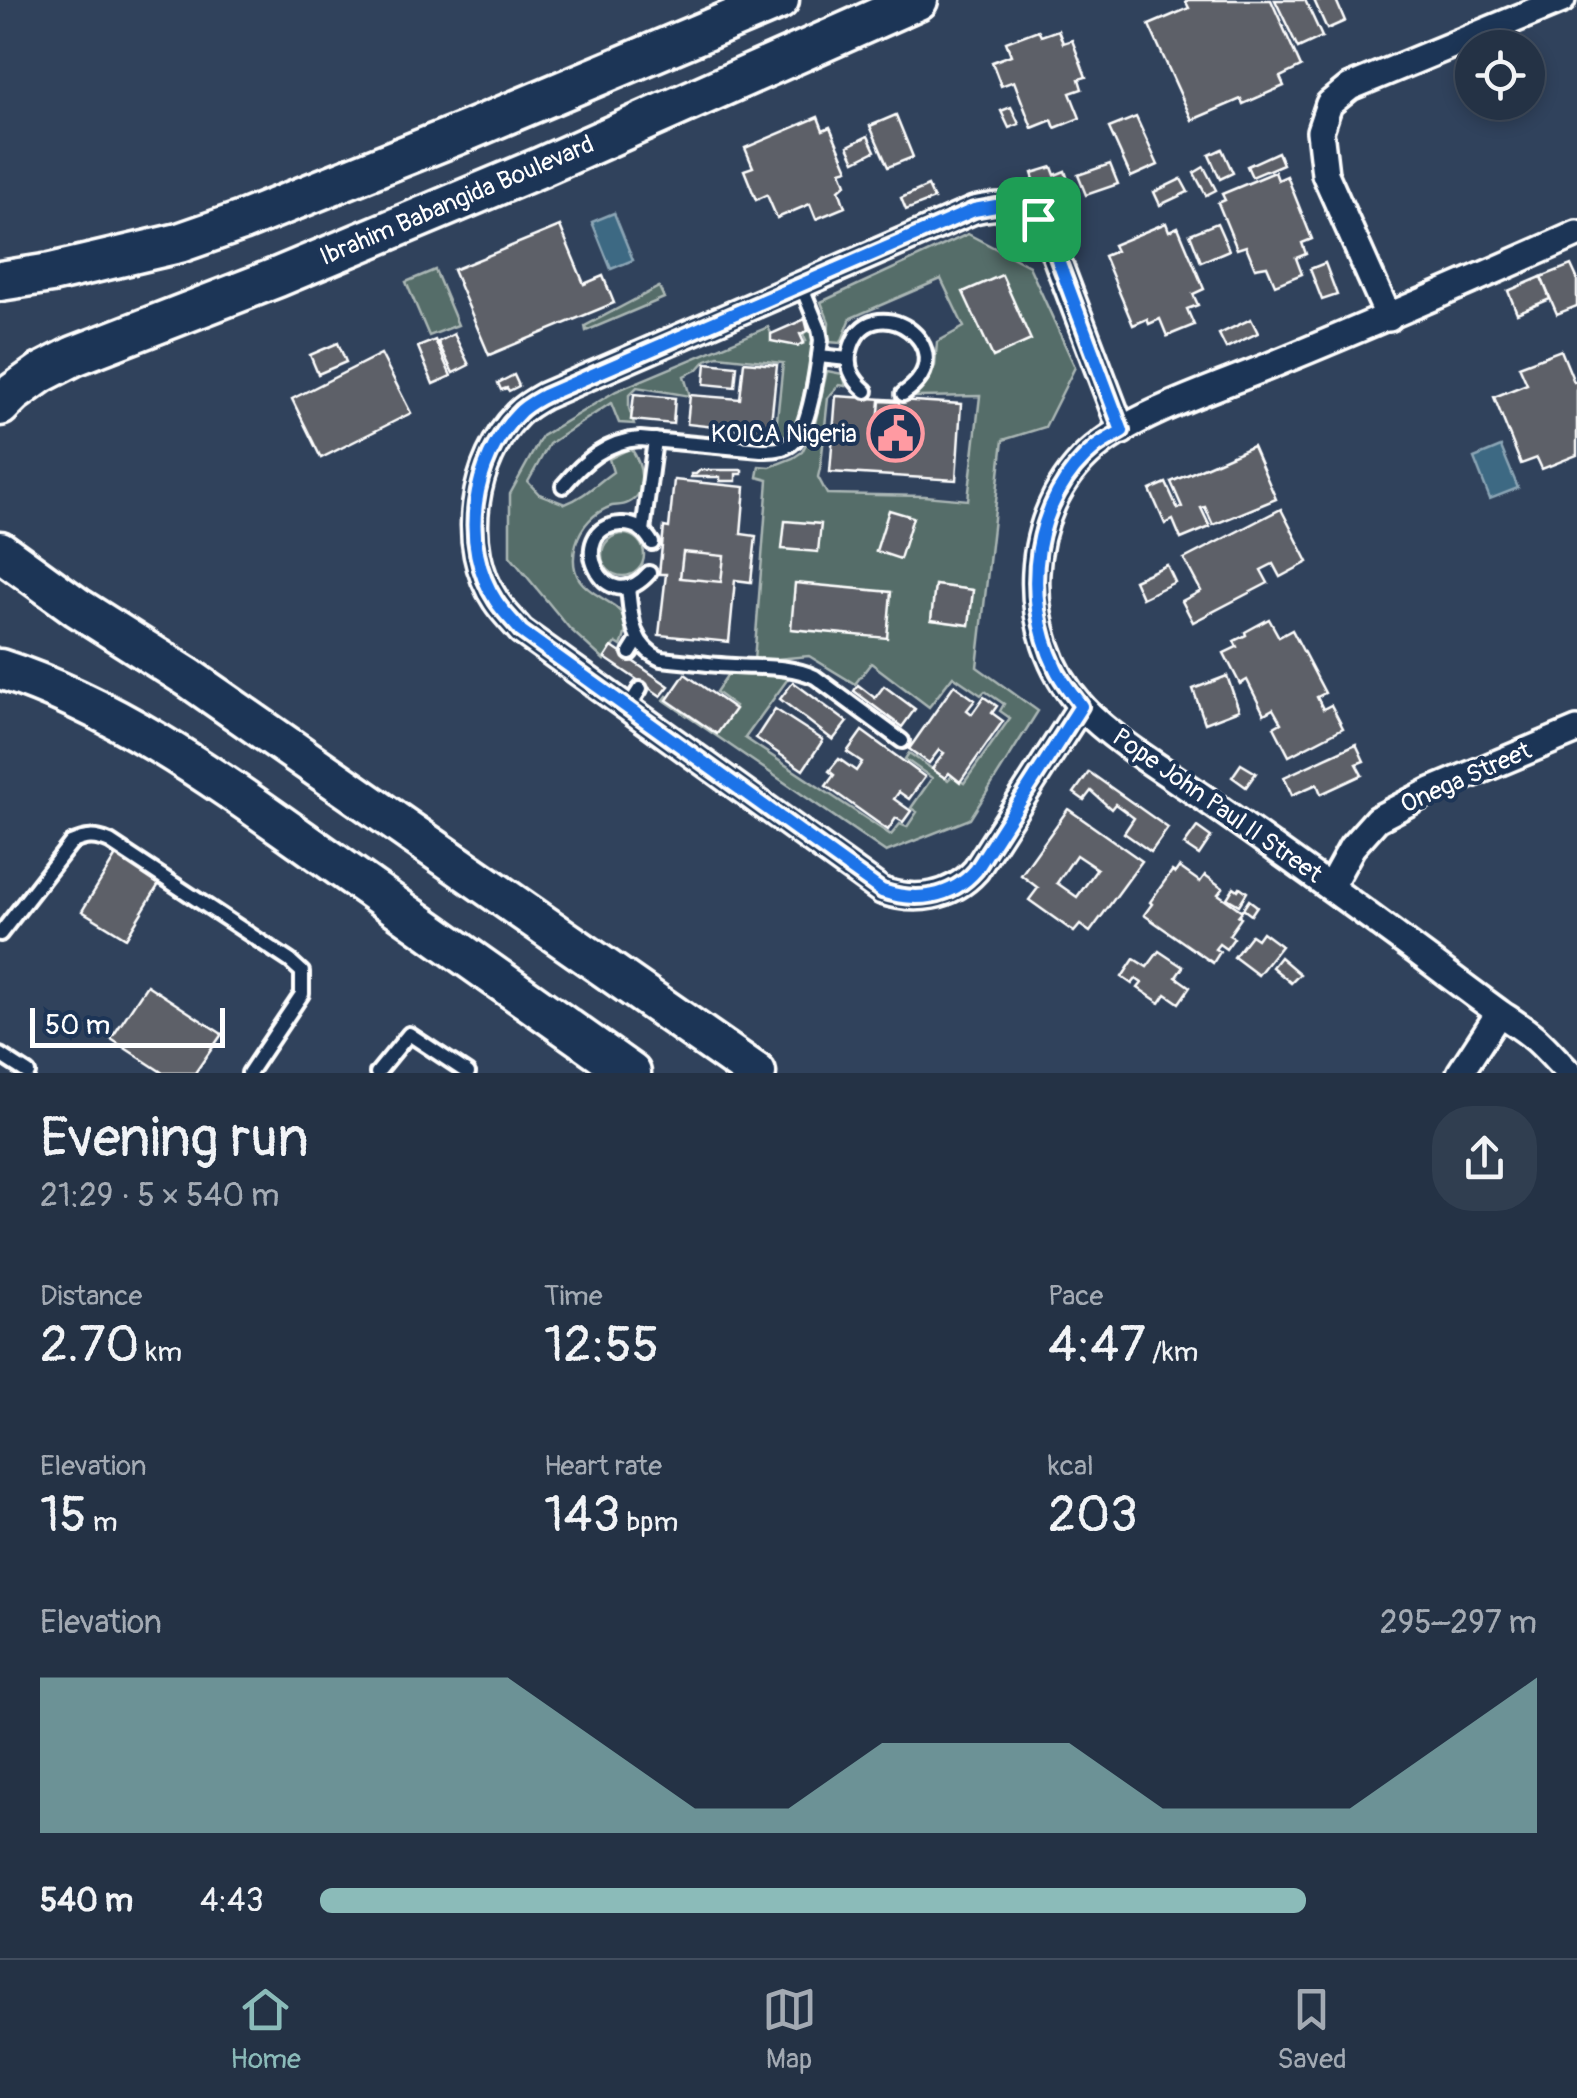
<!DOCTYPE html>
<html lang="en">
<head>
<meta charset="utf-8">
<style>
  :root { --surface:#243245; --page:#303e50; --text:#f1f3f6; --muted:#a3aab3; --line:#414d5e; --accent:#8bbbb9 }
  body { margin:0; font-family:Pangolin,sans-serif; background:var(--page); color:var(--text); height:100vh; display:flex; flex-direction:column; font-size:38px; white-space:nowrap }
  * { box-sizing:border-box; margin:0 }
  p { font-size:32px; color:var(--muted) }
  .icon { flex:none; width:55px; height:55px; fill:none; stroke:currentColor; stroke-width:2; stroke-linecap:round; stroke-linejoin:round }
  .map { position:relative; height:1073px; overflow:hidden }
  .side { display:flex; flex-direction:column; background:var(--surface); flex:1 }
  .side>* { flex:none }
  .controls { position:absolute; left:1455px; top:30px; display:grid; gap:20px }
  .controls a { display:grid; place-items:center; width:90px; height:90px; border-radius:50%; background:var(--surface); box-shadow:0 5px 15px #0003,0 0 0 2px var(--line); font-size:50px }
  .scale { position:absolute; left:30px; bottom:25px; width:195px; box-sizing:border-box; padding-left:10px; border:5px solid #fff; border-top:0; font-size:28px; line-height:35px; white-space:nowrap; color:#fff; -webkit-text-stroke:8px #1d3557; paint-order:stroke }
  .pin { position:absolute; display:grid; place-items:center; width:85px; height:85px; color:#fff; margin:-42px; border-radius:20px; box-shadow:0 5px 15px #0006 }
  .round { display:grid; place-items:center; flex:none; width:105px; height:105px; border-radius:40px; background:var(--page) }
  .head { display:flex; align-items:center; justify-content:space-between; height:170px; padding:0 40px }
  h1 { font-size:55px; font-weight:600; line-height:75px }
  .figures { display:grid; grid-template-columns:repeat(3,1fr); gap:15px; height:170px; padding:10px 40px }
  .figures div { display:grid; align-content:center }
  .figures b { font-size:50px; font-weight:600 }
  .figures small { font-size:28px; font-weight:400 }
  .figures p { font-size:28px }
  .chart { height:280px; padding:20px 40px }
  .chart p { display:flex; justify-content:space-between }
  .chart svg { width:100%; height:180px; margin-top:10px; fill:var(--accent); opacity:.7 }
  ul { padding:0 40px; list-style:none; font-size:32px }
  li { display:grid; grid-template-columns:160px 120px 1fr; align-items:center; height:75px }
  li i { height:25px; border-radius:12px; background:var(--accent) }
  .dock { display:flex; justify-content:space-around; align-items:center; height:140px; border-top:2px solid var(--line); background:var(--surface); font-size:28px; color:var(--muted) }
  .dock a { display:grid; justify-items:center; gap:5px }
  .dock .selected { color:var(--accent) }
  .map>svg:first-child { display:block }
  .green { fill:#556d69; stroke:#aab6b4; stroke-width:2.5; fill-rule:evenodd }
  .water { fill:#3e6983; stroke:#8ba5b5; stroke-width:2.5 }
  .building { fill:#5d6168; stroke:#fff; stroke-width:2.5; fill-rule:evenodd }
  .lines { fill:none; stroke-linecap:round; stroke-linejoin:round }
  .lane-casing { stroke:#fff; stroke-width:20 }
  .street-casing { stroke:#fff; stroke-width:32 }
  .secondary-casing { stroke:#fff; stroke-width:45 }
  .lane { stroke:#1d3557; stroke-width:12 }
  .street { stroke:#1d3557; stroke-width:25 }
  .secondary { stroke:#1d3557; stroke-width:38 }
  .route-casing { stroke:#fff; stroke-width:20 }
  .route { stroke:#1a73e8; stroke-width:12 }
  .labels { text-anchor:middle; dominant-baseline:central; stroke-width:8; stroke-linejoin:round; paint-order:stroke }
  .street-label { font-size:25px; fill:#fff; stroke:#1d3557 }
  .poi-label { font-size:25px; fill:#fff; stroke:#1d3557; text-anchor:end }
</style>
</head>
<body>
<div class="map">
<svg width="1577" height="1073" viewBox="0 0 1577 1073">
  <rect width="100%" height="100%" fill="#30425c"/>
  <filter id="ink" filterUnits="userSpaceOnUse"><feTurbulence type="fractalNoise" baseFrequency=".01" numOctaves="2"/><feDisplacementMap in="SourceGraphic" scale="20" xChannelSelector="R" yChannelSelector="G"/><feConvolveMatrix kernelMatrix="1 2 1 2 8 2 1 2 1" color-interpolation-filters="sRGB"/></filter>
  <g filter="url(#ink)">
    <g class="green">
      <path d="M968 234 1029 266 1075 367 1045 427 1003 440 977 667 1038 711 970 819 886 852 664 700 667 696 717 731 735 706 716 692 728 674 790 676 745 738 891 835 900 824 907 827 917 812 911 808 932 778 905 759 909 753 948 780 952 776 964 783 1010 718 1000 711 1004 704 985 691 981 695 953 676 929 707 871 663 855 684 809 656 754 661 768 480 757 477 759 466 770 467 793 458 802 452 814 428 827 371 843 374 846 386 839 385 828 398 821 464 818 477 827 494 925 496 968 500 980 396 916 397 935 366 937 342 964 327 941 279 851 318 841 343 828 342 829 322 821 302ZM936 585 973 590 969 625 931 620Z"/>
      <polygon points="435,270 458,325 429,336 406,282"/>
      <polygon points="659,287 664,298 586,331 585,326"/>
      <path d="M768 327 774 339 799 344 806 341 802 332 810 328 815 341 798 420 789 434 775 439 783 363 718 356 706 360 698 369 684 376 690 396 637 387 629 395V408L634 424 619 423 611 403 549 444 528 482 539 494 565 504C584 497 597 483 613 472L609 459 631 448C641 463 650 493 628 503 623 506 617 505 612 506 594 512 581 526 576 544 559 610 647 588 621 646L616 643 604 660 570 629 510 556V494L542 436 616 391Z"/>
      <circle cx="623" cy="555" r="21"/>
    </g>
    <g class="water">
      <polygon points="614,213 633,260 611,269 592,222"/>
      <polygon points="1501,447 1518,488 1490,499 1474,458"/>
    </g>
    <g class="building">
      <polygon points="1189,0 1271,0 1301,67 1280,77 1284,86 1243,104 1241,99 1192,120 1149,25 1189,8 1186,2"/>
      <polygon points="1275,0 1305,0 1322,37 1298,48"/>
      <polygon points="1314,0 1336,0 1345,21 1327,29"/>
      <polygon points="1038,30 1041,36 1058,30 1063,43 1072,40 1086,77 1079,79 1082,89 1070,93 1080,118 1055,128 1052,120 1032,128 1014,81 1001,86 992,62 1011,55 1006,42"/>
      <polygon points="1011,107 1019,124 1009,128 1001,111"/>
      <polygon points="896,115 913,157 888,167 870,126"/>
      <polygon points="818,117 823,130 830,127 848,169 841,171 846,184 839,190 845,207 816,219 810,204 777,218 767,195 756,200 744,170 753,167 745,148"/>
      <polygon points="1136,117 1158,165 1131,177 1109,128"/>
      <polygon points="868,136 875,151 855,161 848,146"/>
      <polygon points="1222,149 1233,173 1220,179 1209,155"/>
      <polygon points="1278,152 1283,164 1252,177 1247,166"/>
      <polygon points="1110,164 1118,184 1086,195 1078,175"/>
      <polygon points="1052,167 1055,175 1065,171 1073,195 1051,203 1046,186 1037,189 1032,173"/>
      <polygon points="1204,167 1216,190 1206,195 1194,173"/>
      <polygon points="1275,172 1278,180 1287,176 1312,239 1302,243 1306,254 1296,258 1302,274 1275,285 1267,266 1255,268 1246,246 1237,249 1218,203 1225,200 1222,194"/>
      <polygon points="1181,179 1188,192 1160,205 1154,192"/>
      <polygon points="928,186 934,199 906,210 901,198"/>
      <polygon points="1166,223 1169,231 1178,227 1204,289 1193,294 1198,305 1187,309 1194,325 1167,336 1160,319 1149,324 1147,319 1133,325 1104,256 1116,251 1113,245"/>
      <polygon points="1217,223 1229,250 1201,262 1190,234"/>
      <polygon points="560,226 584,284 603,276 614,303 489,355 453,270"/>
      <polygon points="1325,263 1337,295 1322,300 1310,269"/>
      <polygon points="1571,265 1577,278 1577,306 1557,314 1541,277"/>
      <polygon points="1002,275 1031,340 993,357 963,292"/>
      <polygon points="1541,277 1550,299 1517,313 1508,291"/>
      <polygon points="805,319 808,331 800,334 804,343 797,346 771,341 771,334"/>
      <polygon points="1251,319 1258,333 1226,348 1219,334"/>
      <polygon points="454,334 469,365 453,373 438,342"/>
      <polygon points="435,340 451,376 433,384 418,347"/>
      <polygon points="338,343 346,362 318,374 310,355"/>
      <polygon points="1561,350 1574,382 1577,381 1577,455 1542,469 1537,458 1521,464 1494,397 1527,384 1519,366"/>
      <polygon points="381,354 411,413 321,458 292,399"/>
      <polygon points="744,362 777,365 770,433 687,424 690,395 740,399"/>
      <polygon points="706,363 737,366 735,387 704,384"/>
      <polygon points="514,375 519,386 509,391 507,388 501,390 498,383"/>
      <polygon points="634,394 675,398 673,424 631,420"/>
      <polygon points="836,396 961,404 956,480 830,472"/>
      <polygon points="880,401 899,402 894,456 875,454"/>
      <polygon points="1253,446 1276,499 1213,525 1205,507 1201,508 1210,527 1181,539 1173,520 1165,524 1150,490 1166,483 1178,509 1182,507 1171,482"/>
      <polygon points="700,470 742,470 742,474 736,474 736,481 720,481 720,477 691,477 691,474 696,474"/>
      <polygon points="674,480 745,487 741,534 756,536 751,582 735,580 729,642 659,635 666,574 659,574 664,527 669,528"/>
      <polygon points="1281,509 1308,562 1280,577 1273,564 1261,570 1268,583 1193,622 1182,601 1201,591 1184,559"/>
      <polygon points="889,510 913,517 900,559 876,551"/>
      <polygon points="785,521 821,524 818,552 782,549"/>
      <polygon points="683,552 724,556 721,582 680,578"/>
      <polygon points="1167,565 1175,582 1142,598 1134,580"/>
      <polygon points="795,583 891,592 887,638 791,629"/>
      <polygon points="935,585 973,590 969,625 931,620"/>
      <polygon points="1269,619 1279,637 1292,630 1325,693 1317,697 1323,709 1331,705 1343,728 1289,756 1274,727 1281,723 1273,709 1264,714 1247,680 1240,684 1224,653 1237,647 1234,641 1246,635 1245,632"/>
      <polygon points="612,647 669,686 661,696 605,658"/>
      <polygon points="685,674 735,709 717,734 667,700"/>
      <polygon points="1227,676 1239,710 1205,723 1193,689"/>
      <polygon points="793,682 847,722 833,740 780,699"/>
      <polygon points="858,685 875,698 884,686 915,709 902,727 854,691"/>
      <polygon points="954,685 975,700 967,710 972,714 984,697 997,706 992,713 1003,721 960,782 949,773 945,778 932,769 944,753 939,750 929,763 909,749"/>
      <polygon points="775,709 823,740 803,770 756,738"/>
      <polygon points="862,731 925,777 909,799 899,792 894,799 911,811 903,822 896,818 888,830 826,786 834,775 829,771 839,759 856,771 862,762 847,752"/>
      <polygon points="1356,744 1364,761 1356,764 1362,775 1321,794 1317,784 1292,795 1284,777"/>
      <polygon points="1241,764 1256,773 1246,787 1232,777"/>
      <polygon points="1089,772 1168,828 1151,852 1124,833 1134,818 1115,804 1111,809 1091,791 1084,800 1074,793"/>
      <path d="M1068 809 1142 861 1090 932 1080 925 1074 932 1029 900 1038 888 1021 875ZM1076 855 1097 869 1077 897 1057 883Z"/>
      <polygon points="1197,827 1211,837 1199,855 1184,845"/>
      <polygon points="117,854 161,881 126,938 82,911"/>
      <polygon points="1179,867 1200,882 1205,875 1223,888 1218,894 1242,911 1238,916 1241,918 1229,935 1234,938 1226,949 1219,944 1215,949 1220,952 1213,963 1144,915 1152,904 1150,902 1172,871 1175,873"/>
      <polygon points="1234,887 1238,890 1240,887 1247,892 1239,905 1227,898"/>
      <polygon points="1249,900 1257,906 1251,915 1243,909"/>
      <polygon points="1262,932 1281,946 1258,975 1234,957 1251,935 1257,939"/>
      <polygon points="1159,951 1183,967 1176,977 1190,987 1179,1003 1166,994 1160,1003 1138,988 1142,983 1136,979 1132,984 1122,977 1134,959 1147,967"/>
      <polygon points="1280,957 1300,974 1291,983 1272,967"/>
      <polygon points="147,985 222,1034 195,1073 163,1073 111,1039"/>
    </g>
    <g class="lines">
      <defs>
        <g id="lane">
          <polyline points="819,356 848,359"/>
          <path d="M866 391C854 381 845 368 850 351 867 281 971 348 903 394"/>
          <path d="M563 486C584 461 607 441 640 439L761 450C772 450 783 450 792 443 811 429 818 363 821 340L819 329 801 285"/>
          <polyline points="643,531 655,440"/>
          <path d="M649 573C604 624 562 527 621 524 636 523 645 531 652 543"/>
          <path d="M628 587C631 615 631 646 661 659 685 661 710 665 734 666 762 668 789 665 815 677L902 741"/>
          <polyline points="630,653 638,640"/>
          <polyline points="628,708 640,689"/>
          <path d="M0 934 71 843C86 836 95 836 110 842L290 961 302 972V994L249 1073"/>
          <polyline points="0,1055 28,1073"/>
          <polyline points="377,1073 409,1034 468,1073"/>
        </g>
        <g id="street">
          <polyline points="1389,318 1325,174 1320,131 1329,104 1350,87 1562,0"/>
          <path d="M1081 706 976 870C951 898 915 902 882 891L521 631C513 621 503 612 496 601 459 546 472 460 518 414 525 407 535 401 544 396L974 210C1008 203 1027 202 1047 233L1122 431"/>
          <polyline points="1330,887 1352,847 1377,819 1431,791 1577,730"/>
          <polyline points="1460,1073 1499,1013"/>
          <path d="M1569 1073C1558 1062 1548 1050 1537 1040 1526 1030 1513 1022 1501 1014 1478 997 1456 981 1434 964 1362 910 1288 857 1214 805 1173 776 1114 742 1081 706 1017 636 1020 510 1095 448 1140 411 1225 385 1279 362 1379 321 1478 278 1577 234"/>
        </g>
        <g id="secondary">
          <polyline points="0,281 51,273 179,243 242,221 469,130 779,0"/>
          <polyline points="0,406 13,393 41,373 74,356 278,277 541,167 918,0"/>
          <polyline points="0,551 77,607 189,678 756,1073"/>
          <path d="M0 669C124 709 228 788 333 862 432 932 531 1003 631 1073"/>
        </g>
      </defs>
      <use href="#lane" class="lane-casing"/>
      <use href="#street" class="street-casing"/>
      <use href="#secondary" class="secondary-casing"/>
      <use href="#lane" class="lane"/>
      <use href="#street" class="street"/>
      <use href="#secondary" class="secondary"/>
    </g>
  </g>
  <g class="lines" filter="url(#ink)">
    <defs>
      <path id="route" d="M996 206C1024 207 1032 209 1048 233L1122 431C1114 436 1104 441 1096 447 1032 498 1021 596 1055 667 1061 681 1072 693 1081 706L976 870C951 899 915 902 882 891L521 631C513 621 503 612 496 601 459 545 472 460 518 414 525 406 535 401 544 396L974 210Z"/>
    </defs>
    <use href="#route" class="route-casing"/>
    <use href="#route" class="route"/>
  </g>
  <defs>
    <symbol id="civic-ring" viewBox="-11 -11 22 22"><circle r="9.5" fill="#1d3557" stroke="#ff9aa2" stroke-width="1.5"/><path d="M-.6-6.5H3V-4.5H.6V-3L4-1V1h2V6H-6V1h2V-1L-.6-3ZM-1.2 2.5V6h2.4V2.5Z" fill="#ff9aa2"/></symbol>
  </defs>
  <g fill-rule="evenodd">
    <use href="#civic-ring" x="864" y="402" width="63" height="63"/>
  </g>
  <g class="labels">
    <g class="street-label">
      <text transform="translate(457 201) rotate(-23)">Ibrahim Babangida Boulevard</text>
      <text transform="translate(1466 778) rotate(-24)">Onega Street</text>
      <text transform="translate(1217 806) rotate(35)">Pope John Paul II Street</text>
    </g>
    <g class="poi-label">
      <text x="857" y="434">KOICA Nigeria</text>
    </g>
  </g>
</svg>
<div class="controls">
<a><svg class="icon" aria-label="locate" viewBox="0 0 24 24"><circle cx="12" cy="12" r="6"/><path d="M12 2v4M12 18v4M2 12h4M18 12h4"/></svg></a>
</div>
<div class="scale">50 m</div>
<div class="pin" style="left:1038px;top:219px;background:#1e9e55"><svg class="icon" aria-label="arrive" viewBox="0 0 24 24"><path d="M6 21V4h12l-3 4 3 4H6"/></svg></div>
</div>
<section class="side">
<div class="head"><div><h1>Evening run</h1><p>21:29 · 5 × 540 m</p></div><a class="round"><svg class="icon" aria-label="share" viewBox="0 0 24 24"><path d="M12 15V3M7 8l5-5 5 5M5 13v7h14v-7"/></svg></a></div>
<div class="figures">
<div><p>Distance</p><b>2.70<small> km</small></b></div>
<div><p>Time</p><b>12:55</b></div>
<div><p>Pace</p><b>4:47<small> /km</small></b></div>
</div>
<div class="figures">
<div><p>Elevation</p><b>15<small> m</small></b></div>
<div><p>Heart rate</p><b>143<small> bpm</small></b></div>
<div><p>kcal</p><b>203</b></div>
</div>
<div class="chart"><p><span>Elevation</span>295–297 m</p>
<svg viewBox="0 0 160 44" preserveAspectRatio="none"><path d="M0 44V6L10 6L20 6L30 6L40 6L50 6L60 22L70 38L80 38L90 22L100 22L110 22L120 38L130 38L140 38L150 22L160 6V44z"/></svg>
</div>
<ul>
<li><b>540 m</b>4:43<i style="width:81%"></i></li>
</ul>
</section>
<nav class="dock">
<a class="selected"><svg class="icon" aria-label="home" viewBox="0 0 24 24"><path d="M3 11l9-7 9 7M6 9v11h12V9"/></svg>Home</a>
<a><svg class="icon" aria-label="map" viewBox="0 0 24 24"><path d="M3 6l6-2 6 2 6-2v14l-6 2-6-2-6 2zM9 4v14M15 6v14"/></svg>Map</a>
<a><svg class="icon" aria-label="saved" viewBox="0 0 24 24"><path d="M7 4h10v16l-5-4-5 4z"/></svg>Saved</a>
</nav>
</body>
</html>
